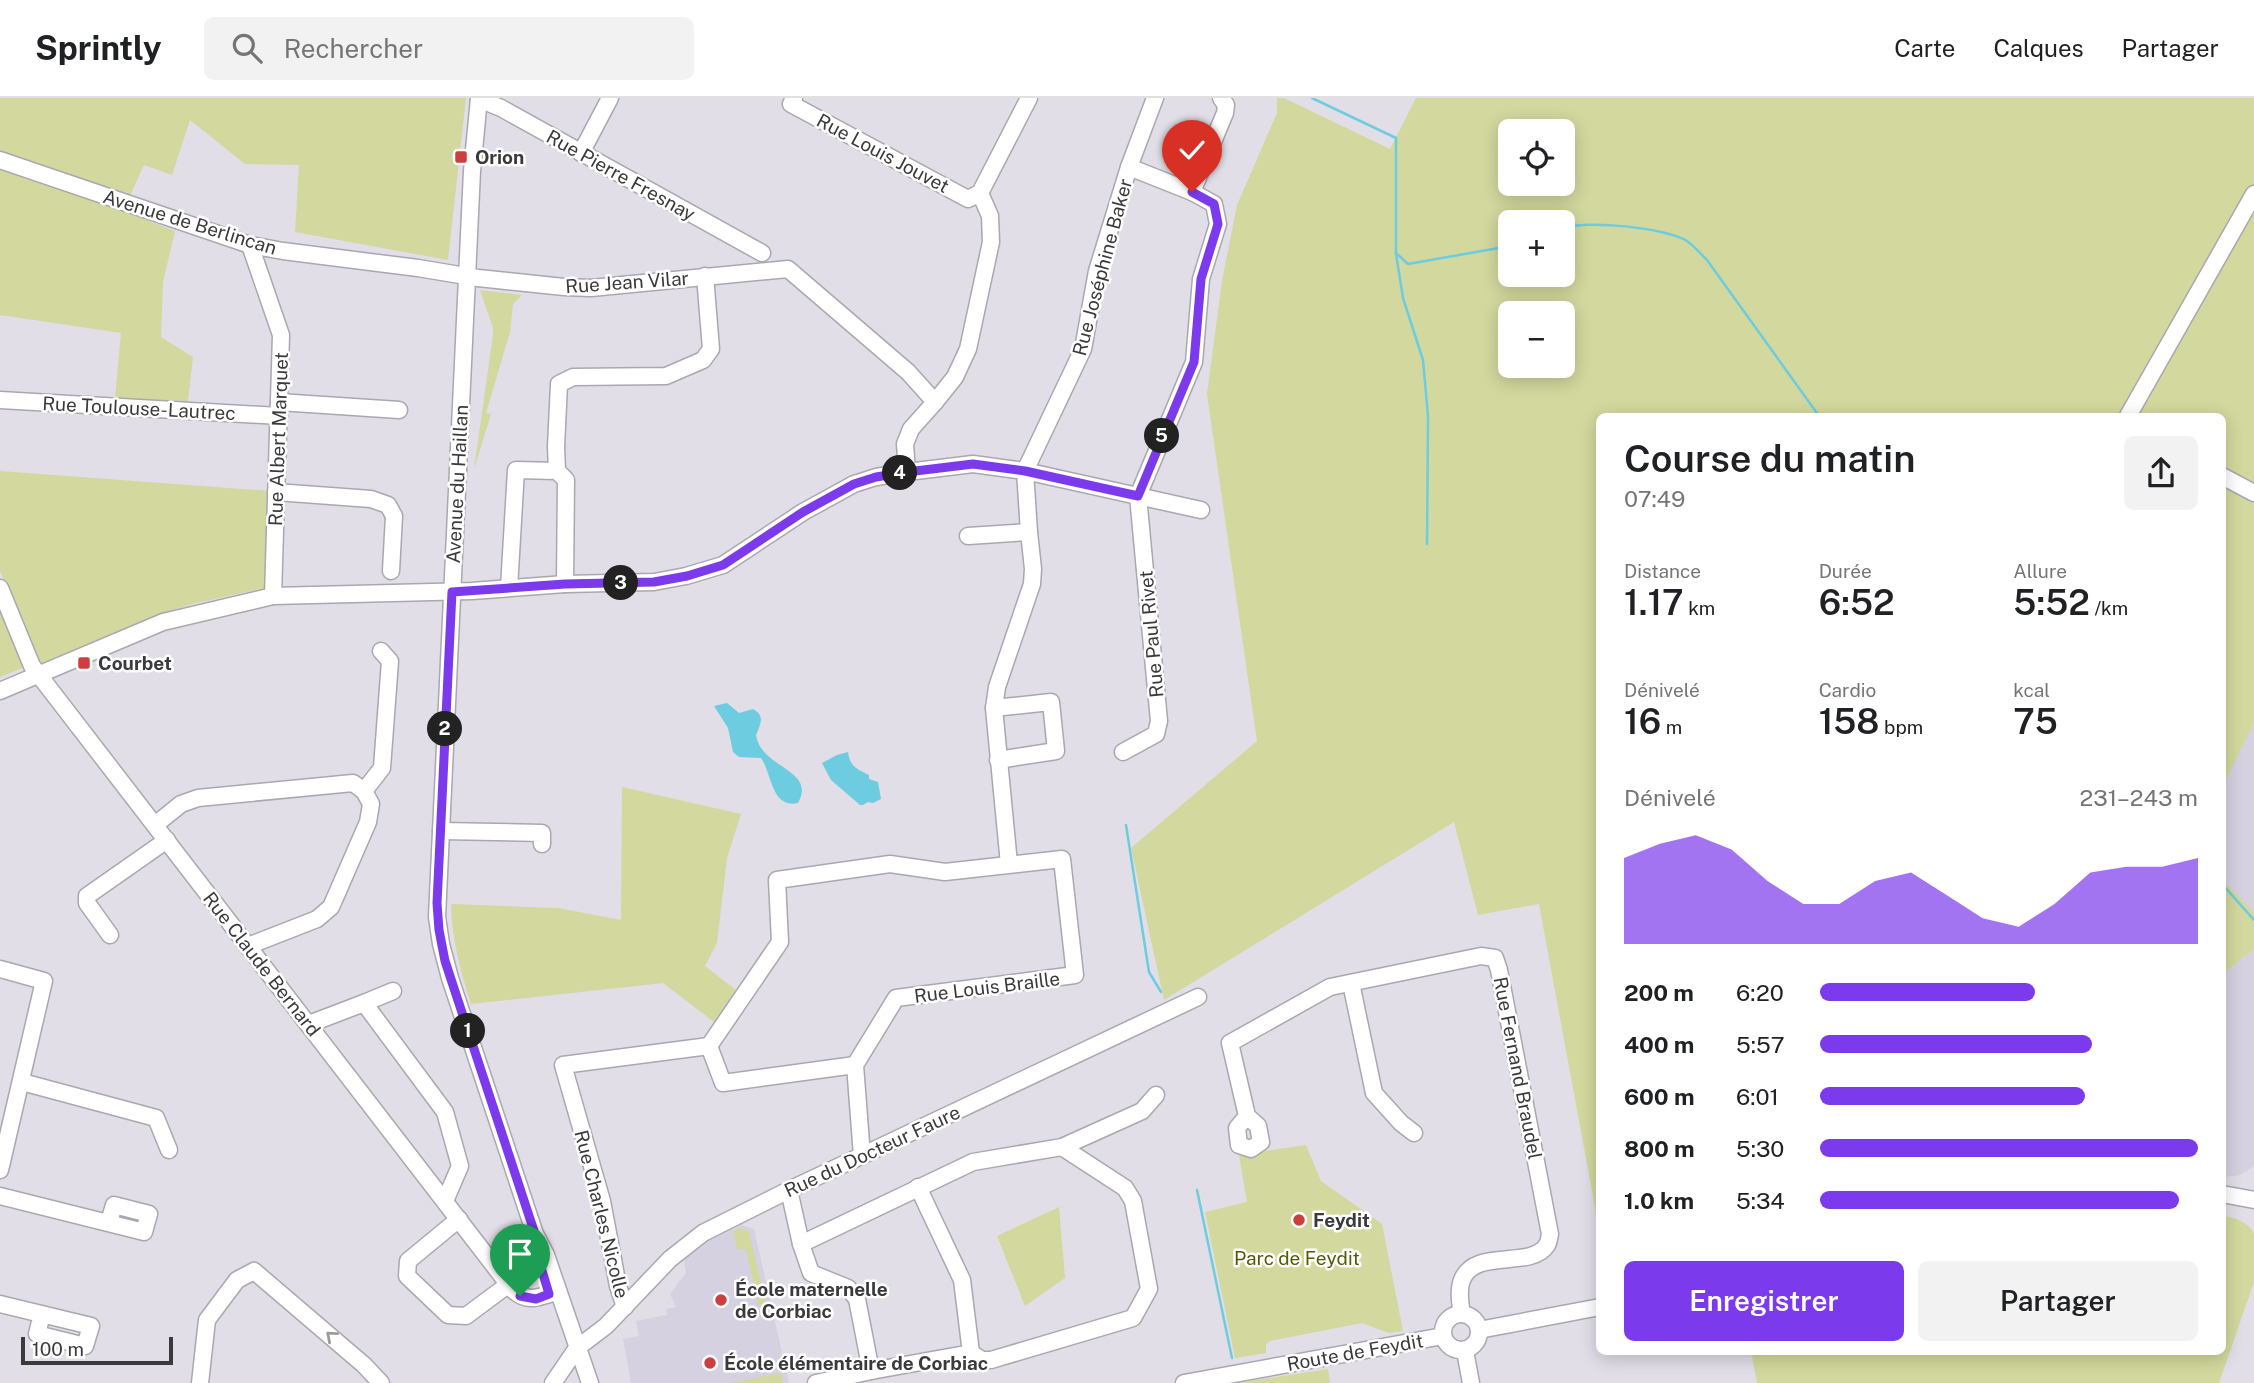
<!DOCTYPE html>
<html lang="fr">
<head>
<meta charset="utf-8">
<style>
  :root { --surface:#fff; --page:#f2f2f2; --text:#202124; --muted:#757577; --line:#e0e0e0; --accent:#7c3aed }
  body { margin:0; font-family:"Public Sans",sans-serif; background:var(--page); color:var(--text); height:100vh; display:flex; flex-direction:column; font-size:26px; white-space:nowrap }
  * { box-sizing:border-box; margin:0 }
  p { font-size:23px; color:var(--muted) }
  .icon { flex:none; width:38px; height:38px; fill:none; stroke:currentColor; stroke-width:2; stroke-linecap:round; stroke-linejoin:round }
  .map { position:relative; flex:1; overflow:hidden }
  .sheet { position:absolute; left:1596px; top:315px; width:630px; height:942px; display:flex; flex-direction:column; background:var(--surface); border-radius:10px; box-shadow:0 4px 18px #0003 }
  .sheet>* { flex:none }
  .fabs { position:absolute; left:1498px; top:21px; display:grid; gap:14px }
  .fabs a { display:grid; place-items:center; width:77px; height:77px; border-radius:10px; background:var(--surface); box-shadow:0 4px 18px #0003; font-size:35px }
  .scale { position:absolute; left:21px; bottom:18px; width:152px; box-sizing:border-box; padding-left:7px; border:4px solid #3a393c; border-top:0; font-size:19px; line-height:24px; white-space:nowrap; color:#3a393c; -webkit-text-stroke:5px #fff; paint-order:stroke }
  .pin { position:absolute; display:grid; place-items:center; width:60px; height:60px; color:#fff; margin:-72px -30px; border-radius:50% 50% 50% 0; rotate:-45deg; box-shadow:0 0 7px #0007 }
  .pin .icon { rotate:45deg }
  .km { position:absolute; width:35px; height:35px; margin:-18px; border-radius:50%; background:#222; color:#fff; font-size:19px; line-height:35px; text-align:center }
  .round { display:grid; place-items:center; flex:none; width:74px; height:74px; border-radius:10px; background:var(--page) }
  .headline { display:flex; align-items:center; justify-content:space-between; height:119px; padding:0 28px }
  h1 { font-size:38px; font-weight:600; line-height:52px }
  .figures { display:grid; grid-template-columns:repeat(3,1fr); gap:10px; height:119px; padding:7px 28px }
  .figures div { display:grid; align-content:center }
  .figures b { font-size:35px; font-weight:600 }
  .figures small { font-size:19px; font-weight:400 }
  .figures p { font-size:19px }
  .chart { height:196px; padding:14px 28px }
  .chart p { display:flex; justify-content:space-between }
  .chart svg { width:100%; height:126px; margin-top:7px; fill:var(--accent); opacity:.7 }
  .action { display:flex; gap:14px; margin-top:auto; padding:14px 28px }
  .action a { flex:1; height:80px; border-radius:10px; background:var(--accent); color:#fff; font-size:28px; font-weight:600; line-height:80px; text-align:center }
  .action a+a { background:var(--page); color:var(--text) }
  ul { padding:0 28px; list-style:none; font-size:23px }
  li { display:grid; grid-template-columns:112px 84px 1fr; align-items:center; height:52px }
  li i { height:18px; border-radius:9px; background:var(--accent) }
  header { display:flex; align-items:center; gap:42px; box-sizing:border-box; height:98px; padding:0 35px; background:var(--surface); border-bottom:2px solid var(--line) }
  header strong { font-size:33px }
  nav { display:flex; gap:38px; margin-inline-start:auto; font-size:24px }
  .search { width:490px; height:63px; background:var(--page); display:flex; align-items:center; gap:18px; box-sizing:border-box; padding:0 24px; border-radius:10px; color:var(--muted); font-size:26px }
  .map>svg:first-child { display:block }
  .built { fill:#d6d1e1 }
  .green { fill:#d3d89e; fill-rule:evenodd }
  .water { fill:#6dccdf }
  .lines { fill:none; stroke-linecap:round; stroke-linejoin:round }
  .stream { stroke:#6dccdf; stroke-width:2.5 }
  .minor-casing { stroke:#aaa7b0; stroke-width:19 }
  .minor { stroke:#fff; stroke-width:16 }
  .oneway { stroke:#9c9c9e }
  .route-casing { stroke:#fff; stroke-width:14 }
  .route { stroke:#7c3aed; stroke-width:9 }
  .poi-dot { fill:#cd3e3f; stroke:#fff; stroke-width:2.5 }
  .labels { text-anchor:middle; dominant-baseline:central; stroke-width:5; stroke-linejoin:round; paint-order:stroke }
  .street-label { font-size:19px; fill:#3a393c; stroke:#fff }
  .poi-label { font-size:19px; font-weight:bold; fill:#3a393c; stroke:#fff; text-anchor:start }
  .park-label { font-size:19px; fill:#565900; stroke:#fff }
</style>
</head>
<body>
<header>
<strong>Sprintly</strong>
<div class="search"><svg class="icon" aria-label="search" viewBox="0 0 24 24"><circle cx="10" cy="10" r="6"/><path d="M15 15l6 6"/></svg>Rechercher</div>
<nav><a>Carte</a><a>Calques</a><a>Partager</a></nav>
</header>
<div class="map">
<svg width="2254" height="1285" viewBox="0 0 2254 1285">
  <rect width="100%" height="100%" fill="#e1dee7"/>
  <g class="built">
    <polygon points="2254,625 2254,814 2223,782 2222,688"/>
    <polygon points="2254,851 2254,1068 2240,1077 2223,1079 2223,876"/>
    <polygon points="742,1127 754,1131 789,1285 631,1285 623,1241 639,1238 636,1223 667,1217 666,1211 676,1209 670,1196 686,1175 684,1162 706,1144"/>
  </g>
  <g class="green">
    <polygon points="0,0 466,0 448,162 295,134 299,67 245,66 190,22 172,77 144,67 123,113 175,133 163,184 161,239 193,259 188,303 115,301 121,235 0,217"/>
    <path d="M1277 0H1284L1390 51 1416 0H2254V625L2223 688 2222 318H1600L1599 1131 1539 806 1478 817 1454 724 1164 902 1131 750 1257 643 1207 296 1222 183 1237 107 1277 15ZM1510 33H1563V86H1510ZM1510 124H1563V177H1510ZM1510 215H1563V268H1510Z"/>
    <polygon points="480,192 522,197 513,206 510,234 486,315 491,316 474,371 493,237 493,230"/>
    <polygon points="0,373 270,393 268,489 192,506 159,516 38,567 0,473"/>
    <polygon points="0,499 25,564 22,570 0,579"/>
    <path d="M622 689 741 716 727 760 717 845 705 868 736 892 714 924 663 885 471 906C460 871 452 843 451 806L558 810 621 822Z"/>
    <polygon points="2223,782 2254,814 2254,851 2223,876"/>
    <polygon points="1306,1047 1321,1083 1382,1126 1403,1233 1389,1235 1362,1225 1270,1243 1266,1246 1266,1255 1235,1260 1205,1114 1247,1104 1239,1057"/>
    <polygon points="1059,1109 1065,1180 1025,1208 997,1138"/>
    <path d="M2223 1118C2235 1120 2247 1123 2254 1135V1184L2219 1285H1757L1751 1253H2222Z"/>
    <polygon points="740,1130 749,1134 766,1206 758,1207 746,1151 737,1151 733,1133"/>
    <polygon points="1328,1271 1330,1285 1241,1285 1245,1284"/>
    <polygon points="781,1275 783,1285 730,1285"/>
  </g>
  <g class="water">
    <path d="M727 605 739 615 753 611C766 618 760 627 756 637 761 671 817 671 798 705 771 711 772 675 761 660L739 659 733 654 728 630 714 608Z"/>
    <path d="M848 654C850 669 857 671 869 677V681L878 684 881 701 873 705 868 704 863 707H860L831 682 822 665 837 657Z"/>
  </g>
  <g class="lines">
    <g class="stream">
      <polyline points="1312,0 1396,40 1396,155 1408,166 1510,148"/>
      <path d="M1563 131C1584 121 1667 130 1687 143 1694 148 1701 156 1707 162L1819 318"/>
      <polyline points="1396,156 1403,200 1423,262 1428,318 1427,446"/>
      <polyline points="1126,727 1149,874 1161,894"/>
      <polyline points="2222,786 2254,822"/>
      <polyline points="1197,1092 1232,1260"/>
    </g>
    <defs>
      <g id="minor">
        <polyline points="479,0 472,73 437,819 441,846 450,880 535,1136 546,1157 590,1285"/>
        <polyline points="794,0 791,6 968,101 980,95"/>
        <polyline points="479,1 501,10 762,155"/>
        <polyline points="581,55 610,0"/>
        <polyline points="0,62 250,147 283,153 418,170 478,180 564,189 591,190 788,171 908,274 935,304 911,331 905,346 907,374"/>
        <polyline points="1129,69 1192,94"/>
        <polyline points="980,95 1029,0"/>
        <polyline points="250,147 281,237 273,498"/>
        <polyline points="0,302 279,318"/>
        <polyline points="279,304 399,312"/>
        <polyline points="935,304 955,279 968,251 991,144 990,118 980,95"/>
        <polyline points="2128,318 2254,96"/>
        <polyline points="557,373 556,349 559,286 573,279 666,278 703,262 711,251 705,178"/>
        <polyline points="2222,378 2254,395"/>
        <polyline points="276,394 371,401 388,407 394,418 391,473"/>
        <polyline points="968,438 1029,434"/>
        <path d="M0 490 32 568 512 1191C527 1206 540 1199 558 1193"/>
        <polyline points="509,490 516,372 557,373 566,382 565,486"/>
        <polyline points="0,593 163,524 273,498 472,493 565,486 654,484 686,478 723,467 803,414 854,386 876,379 907,374 973,366 1025,373 1201,412"/>
        <polyline points="994,610 1051,604 1056,653 998,662"/>
        <polyline points="1123,654 1156,636 1159,623 1138,398 1194,264 1201,181 1218,126 1214,106 1192,94 1225,15 1226,7 1221,0"/>
        <polyline points="155,727 181,706 198,700 353,685 364,693 382,670 390,563 381,553"/>
        <polyline points="441,733 542,735 542,746"/>
        <polyline points="1009,766 994,610 997,589 1032,486 1033,471 1029,434 1025,373 1083,251 1097,173 1129,69 1155,0"/>
        <polyline points="110,837 87,805 87,798 167,742"/>
        <polyline points="248,848 317,821 331,809 368,724 371,706 364,693"/>
        <polyline points="0,871 44,883 0,1072"/>
        <polyline points="1351,885 1374,995 1401,1025 1414,1035"/>
        <polyline points="364,905 393,893"/>
        <polyline points="309,926 364,905 445,1014 460,1068 445,1103"/>
        <polyline points="709,948 780,844 777,782 890,766 945,774 1062,761 1075,877 896,900 855,967 862,1058"/>
        <polyline points="22,984 156,1020 169,1052"/>
        <path d="M1247 1018 1237 1030 1239 1047 1251 1051 1261 1044 1258 1028 1247 1018 1230 945 1330 889 1481 858 1495 860 1499 872 1550 1136C1549 1140 1549 1144 1547 1147 1531 1172 1475 1149 1462 1182 1458 1192 1460 1205 1462 1216"/>
        <polyline points="918,1089 962,1182 971,1255"/>
        <polyline points="789,1092 801,1146 811,1175 848,1190 857,1201 871,1273"/>
        <polyline points="2222,1096 2254,1102"/>
        <polyline points="0,1098 144,1134 149,1116 114,1107 109,1124"/>
        <polyline points="459,1121 408,1163 407,1178 448,1217 466,1218 509,1186"/>
        <polyline points="801,1146 973,1064 1062,1049 1142,1013 1156,997"/>
        <polyline points="0,1206 91,1228 85,1248 37,1236 42,1216"/>
        <polyline points="625,1209 618,1188 602,1103 563,967 709,948 723,985 855,967"/>
        <circle cx="1461" cy="1234" r="18"/>
        <polyline points="1479,1232 1600,1209"/>
        <polyline points="1465,1253 1471,1285"/>
        <polyline points="200,1285 207,1222 237,1182 254,1173 364,1267 381,1285"/>
        <polyline points="553,1285 577,1250 606,1228 670,1161 703,1135 789,1092 1198,899"/>
        <polyline points="816,1285 871,1273 971,1255 982,1262 991,1262 1133,1220 1149,1191 1133,1103 1125,1090 1062,1049"/>
        <polyline points="1184,1285 1443,1238"/>
      </g>
    </defs>
    <use href="#minor" class="minor-casing"/>
    <use href="#minor" class="minor"/>
  </g>
  <defs><path id="oneway-chevron" d="M-2-3.5L2.5 0L-2 3.5" fill="none" stroke-width="1.6" stroke-linecap="round" stroke-linejoin="round" transform="scale(1.75)"/></defs>
  <use class="oneway" href="#oneway-chevron" transform="translate(331 1238) rotate(-139)"/>
  <g class="lines">
    <defs>
      <polyline id="route" points="520,1198 536,1201 549,1196 538,1159 535,1136 445,863 439,832 437,805 452,494 565,486 654,484 687,478 723,467 803,414 854,386 876,379 907,374 973,366 1025,373 1138,398 1194,264 1201,181 1218,126 1214,106 1192,94"/>
    </defs>
    <use href="#route" class="route-casing"/>
    <use href="#route" class="route"/>
  </g>
  <g class="poi-dot">
    <rect x="454" y="52" width="14" height="14" rx="3.5"/>
    <rect x="77" y="558" width="14" height="14" rx="3.5"/>
    <circle cx="1299" cy="1122" r="7"/>
    <circle cx="721" cy="1202" r="7"/>
    <circle cx="710" cy="1265" r="7"/>
  </g>
  <g class="labels">
    <g class="street-label">
      <text transform="translate(883 55) rotate(28)">Rue Louis Jouvet</text>
      <text transform="translate(621 77) rotate(29)">Rue Pierre Fresnay</text>
      <text transform="translate(190 124) rotate(17)">Avenue de Berlincan</text>
      <text transform="translate(1102 169) rotate(-75)">Rue Joséphine Baker</text>
      <text transform="translate(627 184) rotate(-4)">Rue Jean Vilar</text>
      <text transform="translate(139 310) rotate(3)">Rue Toulouse-Lautrec</text>
      <text transform="translate(278 341) rotate(-88)">Rue Albert Marquet</text>
      <text transform="translate(457 386) rotate(-87)">Avenue du Haillan</text>
      <text transform="translate(1151 536) rotate(-95)">Rue Paul Rivet</text>
      <text transform="translate(262 866) rotate(52)">Rue Claude Bernard</text>
      <text transform="translate(987 889) rotate(-7)">Rue Louis Braille</text>
      <text transform="translate(1518 970) rotate(79)">Rue Fernand Braudel</text>
      <text transform="translate(872 1053) rotate(-25)">Rue du Docteur Faure</text>
      <text transform="translate(602 1116) rotate(76)">Rue Charles Nicolle</text>
      <text transform="translate(1355 1254) rotate(-10)">Route de Feydit</text>
    </g>
    <g class="poi-label">
      <text x="475" y="59">Orion</text>
      <text x="98" y="565">Courbet</text>
      <text x="1313" y="1122">Feydit</text>
      <text x="735" y="1191">École maternelle<tspan x="735" dy="22">de Corbiac</tspan></text>
      <text x="724" y="1265">École élémentaire de Corbiac</text>
    </g>
    <g class="park-label">
      <text x="1297" y="1160">Parc de Feydit</text>
    </g>
  </g>
</svg>
<div class="fabs">
<a><svg class="icon" aria-label="locate" viewBox="0 0 24 24"><circle cx="12" cy="12" r="6"/><path d="M12 2v4M12 18v4M2 12h4M18 12h4"/></svg></a>
<a>+</a>
<a>−</a>
</div>
<div class="scale">100 m</div>
<div class="pin" style="left:520px;top:1198px;background:#1e9e55"><svg class="icon" aria-label="arrive" viewBox="0 0 24 24"><path d="M6 21V4h12l-3 4 3 4H6"/></svg></div>
<div class="pin" style="left:1192px;top:94px;background:#d93025"><svg class="icon" aria-label="check" viewBox="0 0 24 24"><path d="M5 12l5 5 9-10"/></svg></div>
<b class="km" style="left:468px;top:933px">1</b>
<b class="km" style="left:445px;top:631px">2</b>
<b class="km" style="left:621px;top:485px">3</b>
<b class="km" style="left:900px;top:375px">4</b>
<b class="km" style="left:1162px;top:338px">5</b>
<section class="sheet">
<div class="headline"><div><h1>Course du matin</h1><p>07:49</p></div><a class="round"><svg class="icon" aria-label="share" viewBox="0 0 24 24"><path d="M12 15V3M7 8l5-5 5 5M5 13v7h14v-7"/></svg></a></div>
<div class="figures">
<div><p>Distance</p><b>1.17<small> km</small></b></div>
<div><p>Durée</p><b>6:52</b></div>
<div><p>Allure</p><b>5:52<small> /km</small></b></div>
</div>
<div class="figures">
<div><p>Dénivelé</p><b>16<small> m</small></b></div>
<div><p>Cardio</p><b>158<small> bpm</small></b></div>
<div><p>kcal</p><b>75</b></div>
</div>
<div class="chart"><p><span>Dénivelé</span>231–243 m</p>
<svg viewBox="0 0 160 44" preserveAspectRatio="none"><path d="M0 44V14L10 9L20 6L30 11L40 22L50 30L60 30L70 22L80 19L90 27L100 35L110 38L120 30L130 19L140 17L150 17L160 14V44z"/></svg>
</div>
<ul>
<li><b>200 m</b>6:20<i style="width:57%"></i></li>
<li><b>400 m</b>5:57<i style="width:72%"></i></li>
<li><b>600 m</b>6:01<i style="width:70%"></i></li>
<li><b>800 m</b>5:30<i style="width:100%"></i></li>
<li><b>1.0 km</b>5:34<i style="width:95%"></i></li>
</ul>
<div class="action"><a>Enregistrer</a><a>Partager</a></div>
</section>
</div>
</body>
</html>
